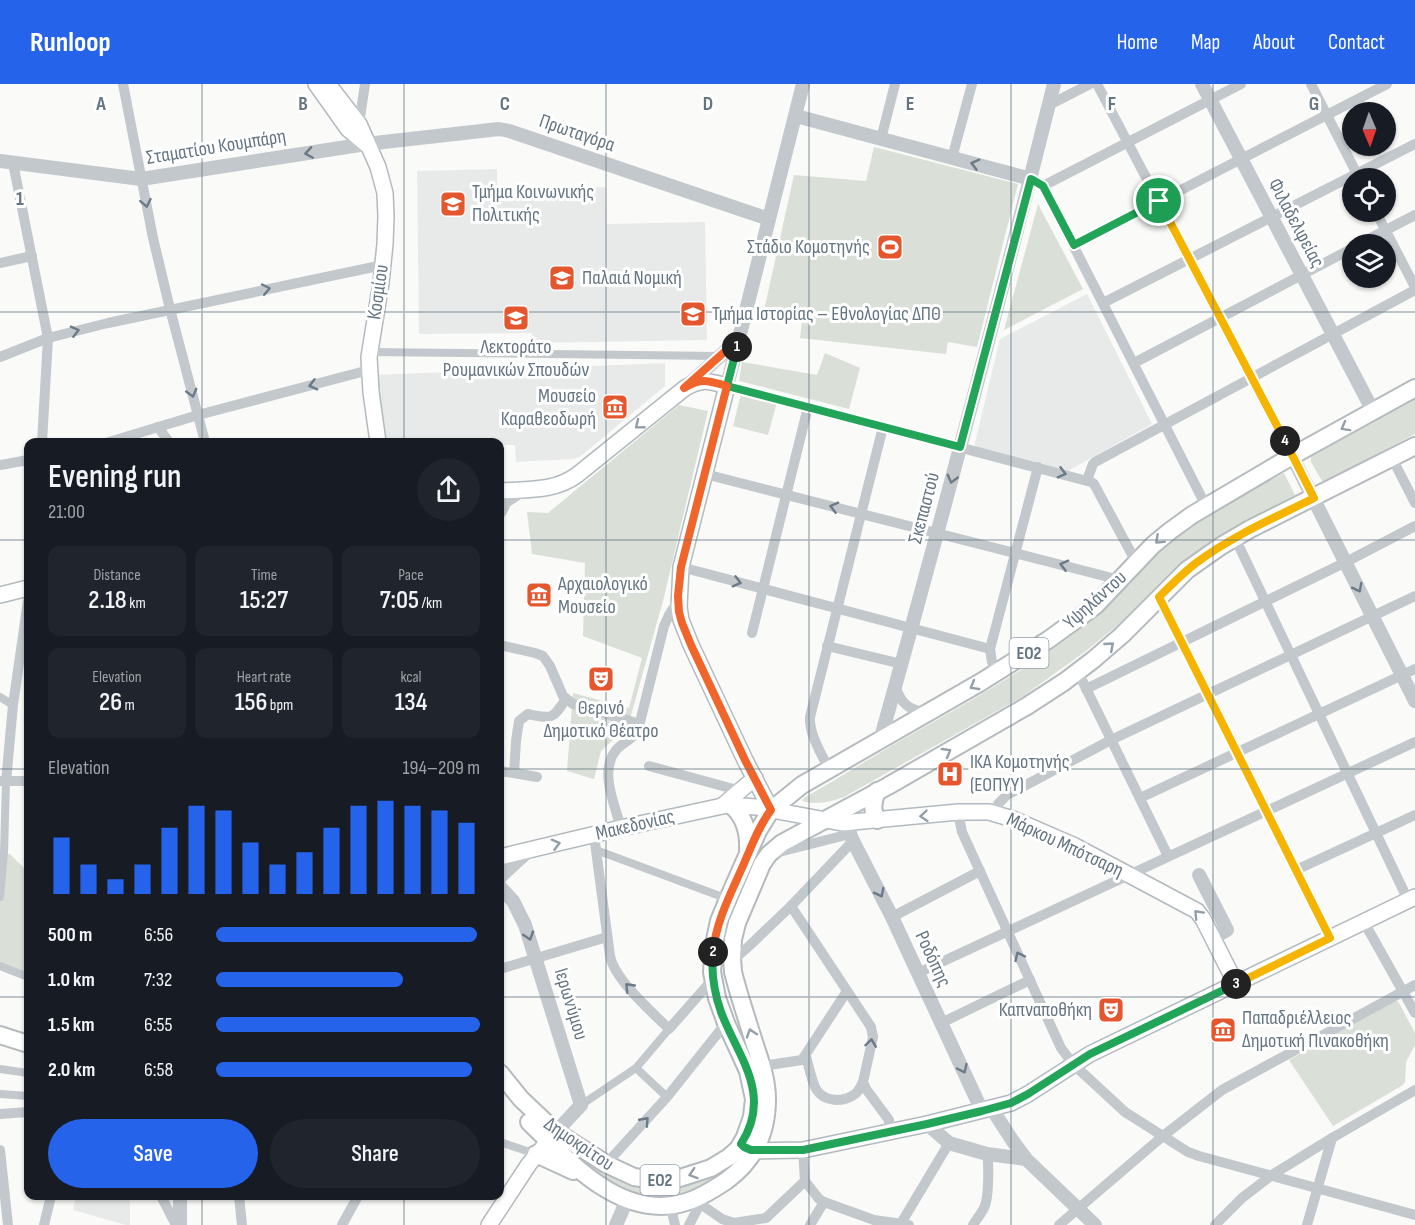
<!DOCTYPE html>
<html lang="en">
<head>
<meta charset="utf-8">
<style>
  :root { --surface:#171b24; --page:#20242c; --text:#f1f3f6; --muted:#9ea1a6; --accent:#2563eb }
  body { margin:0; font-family:"Sofia Sans Condensed",sans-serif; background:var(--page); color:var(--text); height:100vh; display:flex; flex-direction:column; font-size:22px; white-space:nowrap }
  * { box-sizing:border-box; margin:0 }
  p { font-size:20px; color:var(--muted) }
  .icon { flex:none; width:33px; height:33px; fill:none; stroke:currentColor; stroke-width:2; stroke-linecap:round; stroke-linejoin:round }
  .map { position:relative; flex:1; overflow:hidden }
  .details { position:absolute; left:24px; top:354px; width:480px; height:762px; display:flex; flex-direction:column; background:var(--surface); border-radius:12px; box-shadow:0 2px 4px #0004 }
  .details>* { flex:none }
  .needle { width:39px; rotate:178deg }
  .buttons { position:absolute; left:1342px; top:18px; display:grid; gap:12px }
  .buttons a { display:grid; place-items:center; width:54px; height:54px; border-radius:50%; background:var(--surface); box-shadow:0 2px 4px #0004; font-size:30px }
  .pin { position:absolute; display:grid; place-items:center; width:51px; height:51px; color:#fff; margin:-26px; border:3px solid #fff; border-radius:50%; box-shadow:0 2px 6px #0007 }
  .km { position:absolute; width:30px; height:30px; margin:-15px; border-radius:50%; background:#222; color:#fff; font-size:16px; line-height:30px; text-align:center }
  .round { display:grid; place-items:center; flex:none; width:63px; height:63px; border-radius:32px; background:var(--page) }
  .head { display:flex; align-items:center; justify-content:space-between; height:102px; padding:0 24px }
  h1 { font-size:33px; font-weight:600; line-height:45px }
  .metrics { display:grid; grid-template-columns:repeat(3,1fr); gap:9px; height:102px; padding:6px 24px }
  .metrics div { display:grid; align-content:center; border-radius:12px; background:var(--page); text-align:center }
  .metrics b { font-size:26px; font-weight:600 }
  .metrics small { font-size:16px; font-weight:400 }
  .metrics p { font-size:16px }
  .chart { height:168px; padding:12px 24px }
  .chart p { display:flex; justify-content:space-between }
  .chart svg { width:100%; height:108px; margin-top:6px; stroke:var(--accent); stroke-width:6 }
  .action { display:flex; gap:12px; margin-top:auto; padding:12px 24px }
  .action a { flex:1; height:69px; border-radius:36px; background:var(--accent); color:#fff; font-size:24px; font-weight:600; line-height:69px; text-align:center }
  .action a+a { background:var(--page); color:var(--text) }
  ul { padding:0 24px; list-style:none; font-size:20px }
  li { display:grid; grid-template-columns:96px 72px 1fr; align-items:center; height:45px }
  li i { height:15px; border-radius:8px; background:var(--accent) }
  header { display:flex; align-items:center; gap:36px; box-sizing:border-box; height:84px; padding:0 30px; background:var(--accent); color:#fff }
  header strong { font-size:28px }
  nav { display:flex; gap:33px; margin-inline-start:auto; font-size:21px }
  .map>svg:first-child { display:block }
  .built { fill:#e8e9e9 }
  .green { fill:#dadfd7 }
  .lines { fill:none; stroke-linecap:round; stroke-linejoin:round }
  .secondary-casing { stroke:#b3babf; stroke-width:18 }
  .primary-casing { stroke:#b5babe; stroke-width:20 }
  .pedestrian { stroke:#c3c8cc; stroke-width:8 }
  .minor { stroke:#c3c8cc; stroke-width:10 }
  .tertiary { stroke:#c3c8cc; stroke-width:14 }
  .secondary { stroke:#fff; stroke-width:15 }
  .primary { stroke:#fff; stroke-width:16 }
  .oneway { stroke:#6a7a87 }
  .oneway2 { stroke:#939fa8 }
  .split-1-casing { stroke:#fff; stroke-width:12 }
  .split-2-casing { stroke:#fff; stroke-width:12 }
  .split-3-casing { stroke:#fff; stroke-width:12 }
  .split-4-casing { stroke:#fff; stroke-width:12 }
  .split-5-casing { stroke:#fff; stroke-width:12 }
  .split-1 { stroke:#22a559; stroke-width:8 }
  .split-2 { stroke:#f0652b; stroke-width:8 }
  .split-3 { stroke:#22a559; stroke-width:8 }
  .split-4 { stroke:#f5b400; stroke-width:8 }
  .split-5 { stroke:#f5b400; stroke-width:8 }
  .grid { fill:none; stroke:#657683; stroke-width:1.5; stroke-opacity:0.55 }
  .labels { text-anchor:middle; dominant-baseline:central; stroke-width:6; stroke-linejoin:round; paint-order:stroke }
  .shield { fill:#fff; stroke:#939fa8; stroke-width:1.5 }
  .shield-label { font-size:18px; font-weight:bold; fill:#657683 }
  .street-label { font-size:20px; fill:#657683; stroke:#fff }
  .poi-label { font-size:20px; fill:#657683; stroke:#fff; text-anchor:start }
  .grid-label { font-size:20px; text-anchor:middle; font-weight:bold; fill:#657683; stroke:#fff; stroke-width:6; stroke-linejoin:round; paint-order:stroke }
</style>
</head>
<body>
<header>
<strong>Runloop</strong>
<nav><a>Home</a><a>Map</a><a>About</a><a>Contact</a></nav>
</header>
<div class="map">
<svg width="1415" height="1141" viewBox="0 0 1415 1141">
  <rect width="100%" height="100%" fill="#fafaf8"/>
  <g class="built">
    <polygon points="497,85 497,104 606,103 607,140 705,138 707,256 533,259 532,249 419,250 417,87"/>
    <polygon points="1087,210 1152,340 1066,388 974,363 1000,255"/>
    <polygon points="665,279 665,302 581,372 574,375 516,378 515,361 500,361 500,358 423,358 423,357 384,358 375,291"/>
    <polygon points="76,1112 121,1112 130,1117 130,1141 126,1141 73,1126"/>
  </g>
  <g class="green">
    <polygon points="874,63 1018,100 977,263 948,258 946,270 800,254 802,237 763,231 794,91 866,97"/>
    <polygon points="1038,120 1083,205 1004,246"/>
    <polygon points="825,269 860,284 849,325 739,297 742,278 817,291"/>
    <polygon points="741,310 777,318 768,351 733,342"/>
    <polygon points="1415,315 1415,350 1326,397 1322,397 1311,378 1311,373"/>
    <polygon points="679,321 708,327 663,517 628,642 601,667 594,695 567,687 573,609 629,624 642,574 583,552 585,479 532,470 527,428 548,429"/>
    <path d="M1284 389 1295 411 1239 440 1194 469 1174 485 1119 540 1086 567 1022 613 844 713C831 718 816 721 802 717L804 714C835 696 866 677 898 658 963 621 1031 584 1090 537 1118 515 1138 486 1164 463 1199 431 1243 411 1284 389Z"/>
    <polygon points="0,769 10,770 28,788 28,889 0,884"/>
    <polygon points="1394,917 1398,917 1415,949 1415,961 1406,978 1405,998 1403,1001 1333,1042 1289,976"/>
    <path d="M581 1075C614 1093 648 1113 686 1102 699 1099 712 1088 725 1087 717 1094 708 1102 698 1106 678 1116 651 1117 630 1109 625 1107 619 1103 614 1100 602 1094 589 1087 581 1075Z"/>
  </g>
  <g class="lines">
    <defs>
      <g id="secondary">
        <polyline points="316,0 348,45 366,60"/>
        <polyline points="328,0 359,40 378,83 385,109 386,132 385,160 381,199 369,273 371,308 378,358"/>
        <path d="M500 407C527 405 554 408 577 391L685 304C702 294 708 297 727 302L681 483 679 523 681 536 691 561 745 676 771 726"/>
        <polyline points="0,511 28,504"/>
        <polyline points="722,722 755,694"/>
        <polyline points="500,773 621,744 727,721 756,723 842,739 958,728 989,728 1013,735 1075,762 1197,827 1203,835 1236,900"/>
        <polyline points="745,1064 755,1067 803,1066 927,1040 1011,1019 1028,1010 1090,970 1415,813"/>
        <polyline points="489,1141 529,1080 556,1048"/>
      </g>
      <g id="primary">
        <path d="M731 721C745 733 749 748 748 766"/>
        <path d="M877 736C871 727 873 717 877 707"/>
        <polyline points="0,951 28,960"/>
        <polyline points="500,989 521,1015 556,1048 606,1080 634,1093 656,1096 680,1094 711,1084 729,1073 738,1065 745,1053 752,1033 754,1015 748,987 726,939 717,914 712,888 714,861 719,837 728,815 758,747 771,726 802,701 981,598 1048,556 1095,522 1153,461 1170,447 1192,431 1292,372 1415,304"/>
        <path d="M529 1038C570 1078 622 1138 686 1118 700 1114 714 1105 726 1097 754 1077 767 1050 767 1015 767 995 760 976 754 958 747 935 739 912 733 888L732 874 733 855 737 839 762 780 769 770 782 759 888 702 1027 622 1064 598 1093 576 1122 551 1187 486 1221 462 1250 445 1415 362"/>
        <polyline points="536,1070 573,1087"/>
      </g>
    </defs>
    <use href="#secondary" class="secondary-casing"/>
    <use href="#primary" class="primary-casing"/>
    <g class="pedestrian">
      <polyline points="369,268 719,272"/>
      <polyline points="0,613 13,621"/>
      <polyline points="596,766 728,815"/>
      <polyline points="0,813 4,769 6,698"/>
      <polyline points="0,882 28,893"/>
      <polyline points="636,984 667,1013"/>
      <polyline points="0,985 28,989"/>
      <polyline points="0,1010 28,1012"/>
      <polyline points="581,1021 636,984 669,945"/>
      <polyline points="500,1058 536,1070"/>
    </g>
    <g class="minor">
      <polyline points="123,0 153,154 170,225 205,358"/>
      <polyline points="1097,0 1292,372"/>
      <polyline points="1311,0 1359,94"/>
      <polyline points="1049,21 1090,0"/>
      <polyline points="359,40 365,0"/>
      <polyline points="881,55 895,0"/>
      <polyline points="952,74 972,0"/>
      <polyline points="13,79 48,254 42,358"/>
      <polyline points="1031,95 1043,102 1206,422"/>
      <polyline points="1043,102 1241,0"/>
      <polyline points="1376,128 1415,203"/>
      <polyline points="1359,160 1415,131"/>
      <polyline points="1074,161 1387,0"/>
      <polyline points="0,179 32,172"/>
      <polyline points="1103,219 1415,60"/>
      <polyline points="0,273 48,254 108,239 383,181"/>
      <polyline points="1134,279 1353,164"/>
      <polyline points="727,302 1091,398 1094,400 1136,478"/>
      <polyline points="158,343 169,358"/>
      <polyline points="109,358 198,331 369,286"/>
      <polyline points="1392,374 1415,419"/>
      <polyline points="0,381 28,376"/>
      <polyline points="705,390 1120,496"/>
      <polyline points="1087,396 1093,380 1095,378 1415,206"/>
      <polyline points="1235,454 1408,816"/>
      <polyline points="681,483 990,565"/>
      <polyline points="1159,513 1330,854"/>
      <polyline points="752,549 808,323"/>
      <polyline points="500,561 535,569 543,572 550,582 563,612 573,620 640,640"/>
      <polyline points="827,562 902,580"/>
      <polyline points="1078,588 1168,772"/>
      <polyline points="997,589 992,578 990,565 1038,383"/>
      <path d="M895 602C902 621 908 625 927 629"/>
      <polyline points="1086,605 1346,478 1415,442"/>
      <polyline points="649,682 741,707"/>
      <path d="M829 686C822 670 809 651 810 633L883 343"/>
      <path d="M500 687 514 689 516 657 519 637 528 630C552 635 552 636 566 615"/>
      <polyline points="514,689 537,693"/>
      <polyline points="0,697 28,697"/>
      <polyline points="6,698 13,621 28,517"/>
      <polyline points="1140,714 1415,585"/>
      <polyline points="958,728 962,748 1061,964 1073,980 1125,1028 1188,1068 1199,1072 1415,1131"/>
      <polyline points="997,729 998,720 1007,711 1111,656 1415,512"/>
      <path d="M621 744C615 721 598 686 617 665 624 658 633 655 638 646L664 542 669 531 678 517"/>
      <path d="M594 751 610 872C615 896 651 927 669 945L713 895"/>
      <polyline points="775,769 850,750"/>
      <polyline points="1296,786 1415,731"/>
      <polyline points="791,822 871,943 873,953 863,998 866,1005 889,1036 889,1042 884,1049"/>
      <polyline points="892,833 980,787"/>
      <polyline points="1364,838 1415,929"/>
      <polyline points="732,874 740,870 747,864 791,822 853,757"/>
      <polyline points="500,885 607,853"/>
      <polyline points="918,889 1415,658"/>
      <polyline points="941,939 1030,896"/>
      <path d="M806 972C809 983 811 995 816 1005 824 1018 843 1019 855 1010 859 1007 861 1002 863 998"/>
      <polyline points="762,982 802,976 847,907"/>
      <polyline points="0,1030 28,1028"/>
      <polyline points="0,1066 8,1141"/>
      <polyline points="803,1066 805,1097 819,1115 824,1118 874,1136 909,1141"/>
      <polyline points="606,1080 667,1013 726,939"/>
      <polyline points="161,1112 176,1141"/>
      <polyline points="239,1112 242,1141"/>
      <polyline points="699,1119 722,1135 734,1139 766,1134 805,1097"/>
      <polyline points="668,1122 672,1128 675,1141"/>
      <polyline points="44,1141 51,1112"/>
      <polyline points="342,1141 358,1112"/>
      <polyline points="689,1141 698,1124 700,1114"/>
      <polyline points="810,1141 824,1118"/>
      <polyline points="900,1141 949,1059"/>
      <path d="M973 1141C976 1136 981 1130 984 1124 989 1115 989 1081 987 1070"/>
      <polyline points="1059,1141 1163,1052 1222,1006 1415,901"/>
      <polyline points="1215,1141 1242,1114 1272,1091 1332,1054 1415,1006"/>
      <polyline points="1307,1141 1332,1054"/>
    </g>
    <g class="tertiary">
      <polyline points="1202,0 1373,327"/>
      <polyline points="796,32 1031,95"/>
      <polyline points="0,77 141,95 366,60 499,45 509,47 769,135"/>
      <polyline points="727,302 803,0"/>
      <polyline points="686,303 740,254"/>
      <polyline points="1292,372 1415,617"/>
      <polyline points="500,427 505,417 522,406"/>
      <path d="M880 657C941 439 999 220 1054 0"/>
      <polyline points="850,739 850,750 853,757 892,833 982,1027"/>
      <polyline points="1199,791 1227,846 1213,854"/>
      <polyline points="500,793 528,767"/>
      <polyline points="500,803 513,817 525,841 581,1021 556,1048"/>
      <polyline points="992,1025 1012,1056 1026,1075 1095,1141"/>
      <polyline points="927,1040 949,1059 987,1070 1026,1075"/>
      <polyline points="180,1112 180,1141"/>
      <polyline points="616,1141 627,1116"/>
    </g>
    <use href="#secondary" class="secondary"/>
    <use href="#primary" class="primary"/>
  </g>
  <defs><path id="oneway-chevron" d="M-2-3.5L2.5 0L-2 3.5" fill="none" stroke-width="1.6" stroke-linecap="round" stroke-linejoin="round" transform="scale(1.5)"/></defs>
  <g class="oneway">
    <use href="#oneway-chevron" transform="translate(309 69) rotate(171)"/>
    <use href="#oneway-chevron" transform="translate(975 80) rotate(-165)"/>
    <use href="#oneway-chevron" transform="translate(146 119) rotate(79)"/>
    <use href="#oneway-chevron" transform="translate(266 205) rotate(-12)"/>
    <use href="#oneway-chevron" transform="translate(75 247) rotate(-14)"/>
    <use href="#oneway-chevron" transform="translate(313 301) rotate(165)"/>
    <use href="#oneway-chevron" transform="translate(192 309) rotate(75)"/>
    <use href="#oneway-chevron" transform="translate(1062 389) rotate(15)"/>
    <use href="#oneway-chevron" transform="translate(952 395) rotate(105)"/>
    <use href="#oneway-chevron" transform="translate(834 423) rotate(-166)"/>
    <use href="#oneway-chevron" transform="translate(1064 481) rotate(-166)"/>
    <use href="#oneway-chevron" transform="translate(737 498) rotate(15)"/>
    <use href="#oneway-chevron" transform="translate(1358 504) rotate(63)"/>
    <use href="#oneway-chevron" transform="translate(880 809) rotate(63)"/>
    <use href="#oneway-chevron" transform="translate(529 852) rotate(72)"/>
    <use href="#oneway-chevron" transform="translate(1019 872) rotate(-115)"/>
    <use href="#oneway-chevron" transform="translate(629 903) rotate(-134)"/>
    <use href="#oneway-chevron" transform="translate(871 959) rotate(-82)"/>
    <use href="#oneway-chevron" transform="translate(963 985) rotate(65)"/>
    <use href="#oneway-chevron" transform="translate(645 1037) rotate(-48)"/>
  </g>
  <g class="oneway2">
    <use href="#oneway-chevron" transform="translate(639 341) rotate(141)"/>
    <use href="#oneway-chevron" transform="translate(1345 343) rotate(151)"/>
    <use href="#oneway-chevron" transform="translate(1159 456) rotate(138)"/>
    <use href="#oneway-chevron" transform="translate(1110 562) rotate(-41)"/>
    <use href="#oneway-chevron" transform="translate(974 602) rotate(150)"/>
    <use href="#oneway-chevron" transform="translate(947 668) rotate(-30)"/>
    <use href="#oneway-chevron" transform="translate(924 732) rotate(175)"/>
    <use href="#oneway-chevron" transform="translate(556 760) rotate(-14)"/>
    <use href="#oneway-chevron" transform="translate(1198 830) rotate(-133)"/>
    <use href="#oneway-chevron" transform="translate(751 949) rotate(-108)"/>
    <use href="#oneway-chevron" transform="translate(693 1090) rotate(162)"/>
  </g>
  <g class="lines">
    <defs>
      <polyline id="split-1" points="737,263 727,302 960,363 1031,95 1043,102 1074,161 1159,117"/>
      <path id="split-2" d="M713 868C716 838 730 811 742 784 751 764 758 743 771 726L745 676 691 561 682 539 679 528 678 512 681 483 727 302C708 297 702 293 684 304L740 254 737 263"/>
      <path id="split-3" d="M713 868C711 888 714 908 721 928 738 973 773 1010 741 1060L744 1063 751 1066H803L927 1040 982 1027 1011 1019 1028 1010 1090 970 1236 900"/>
      <path id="split-4" d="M1236 900 1330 854 1159 513C1171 501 1183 489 1196 479 1232 452 1274 434 1314 414L1285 357"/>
      <polyline id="split-5" points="1159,117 1285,357"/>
    </defs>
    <use href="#split-1" class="split-1-casing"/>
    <use href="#split-2" class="split-2-casing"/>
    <use href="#split-3" class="split-3-casing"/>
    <use href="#split-4" class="split-4-casing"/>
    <use href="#split-5" class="split-5-casing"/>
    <use href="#split-1" class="split-1"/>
    <use href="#split-2" class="split-2"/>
    <use href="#split-3" class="split-3"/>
    <use href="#split-4" class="split-4"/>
    <use href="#split-5" class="split-5"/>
  </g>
  <path class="grid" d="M202 0V358M404 0V358M606 0V1141M809 0V1141M1011 0V1141M1213 0V1141M0 228H1415M0 456H28M500 456H1415M0 685H28M500 685H1415M0 913H28M500 913H1415M202 1112V1141M404 1112V1141"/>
  <defs>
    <symbol id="university-square" viewBox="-11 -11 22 22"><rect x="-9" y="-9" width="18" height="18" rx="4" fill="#e4572e" stroke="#fff"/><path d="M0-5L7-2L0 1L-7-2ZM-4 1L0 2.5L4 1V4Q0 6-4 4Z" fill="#fff"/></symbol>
    <symbol id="stadium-square" viewBox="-11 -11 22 22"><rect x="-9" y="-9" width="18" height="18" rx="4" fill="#e4572e" stroke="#fff"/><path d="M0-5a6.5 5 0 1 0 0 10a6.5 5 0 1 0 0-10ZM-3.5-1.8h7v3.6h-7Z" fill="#fff"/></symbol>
    <symbol id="museum-square" viewBox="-11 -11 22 22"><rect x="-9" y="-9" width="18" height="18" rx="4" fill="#e4572e" stroke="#fff"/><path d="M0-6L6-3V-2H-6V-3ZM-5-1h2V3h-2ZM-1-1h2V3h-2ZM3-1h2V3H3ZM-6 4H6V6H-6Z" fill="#fff"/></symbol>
    <symbol id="theatre-square" viewBox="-11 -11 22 22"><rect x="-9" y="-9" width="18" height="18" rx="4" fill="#e4572e" stroke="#fff"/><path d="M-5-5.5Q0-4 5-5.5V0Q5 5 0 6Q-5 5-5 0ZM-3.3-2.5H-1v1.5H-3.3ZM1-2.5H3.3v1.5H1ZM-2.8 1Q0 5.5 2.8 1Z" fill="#fff"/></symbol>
    <symbol id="hospital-square" viewBox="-11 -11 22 22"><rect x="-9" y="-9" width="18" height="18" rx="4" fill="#e4572e" stroke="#fff"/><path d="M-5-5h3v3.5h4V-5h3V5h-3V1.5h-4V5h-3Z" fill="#fff"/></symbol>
  </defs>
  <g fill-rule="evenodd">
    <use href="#university-square" x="438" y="105" width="30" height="30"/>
    <use href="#stadium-square" x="875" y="148" width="30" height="30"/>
    <use href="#university-square" x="547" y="179" width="30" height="30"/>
    <use href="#university-square" x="678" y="215" width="30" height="30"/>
    <use href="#university-square" x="501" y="219" width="30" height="30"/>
    <use href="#museum-square" x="600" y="308" width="30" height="30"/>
    <use href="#museum-square" x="524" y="496" width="30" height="30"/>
    <use href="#theatre-square" x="586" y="580" width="30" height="30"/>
    <use href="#hospital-square" x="935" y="675" width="30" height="30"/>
    <use href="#theatre-square" x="1096" y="911" width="30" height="30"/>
    <use href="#museum-square" x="1208" y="931" width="30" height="30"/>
  </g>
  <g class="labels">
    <g class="shield">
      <rect x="1009.5" y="554" width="39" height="30" rx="4.5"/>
      <rect x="640.5" y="1081" width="39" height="30" rx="4.5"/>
    </g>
    <g class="shield-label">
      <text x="1029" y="569">ΕΟ2</text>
      <text x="660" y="1096">ΕΟ2</text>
    </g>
    <g class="street-label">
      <text transform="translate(577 49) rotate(19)">Πρωταγόρα</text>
      <text transform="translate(216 63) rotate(-9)">Σταματίου Κουμπάρη</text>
      <text transform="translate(1296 139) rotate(62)">Φιλαδελφείας</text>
      <text transform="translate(378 208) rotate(-82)">Κοσμίου</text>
      <text transform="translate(924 424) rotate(-75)">Σκεπαστού</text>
      <text transform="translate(1095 516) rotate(-42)">Υψηλάντου</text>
      <text transform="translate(635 741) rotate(-13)">Μακεδονίας</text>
      <text transform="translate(1065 761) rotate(25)">Μάρκου Μπότσαρη</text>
      <text transform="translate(933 875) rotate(65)">Ροδόπης</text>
      <text transform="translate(571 920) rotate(73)">Ιερωνύμου</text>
      <text transform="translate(579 1060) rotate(34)">Δημοκρίτου</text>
    </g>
    <g class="poi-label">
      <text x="472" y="108">Τμήμα Κοινωνικής<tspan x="472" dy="23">Πολιτικής</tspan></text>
      <text x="870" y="163" text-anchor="end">Στάδιο Κομοτηνής</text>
      <text x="582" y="194">Παλαιά Νομική</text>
      <text x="712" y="230">Τμήμα Ιστορίας – Εθνολογίας ΔΠΘ</text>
      <text x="516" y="263" text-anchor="middle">Λεκτοράτο<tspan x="516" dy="23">Ρουμανικών Σπουδών</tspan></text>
      <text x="596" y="312" text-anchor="end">Μουσείο<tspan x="596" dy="23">Καραθεοδωρή</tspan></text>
      <text x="558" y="500">Αρχαιολογικό<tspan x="558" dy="23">Μουσείο</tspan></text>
      <text x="601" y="624" text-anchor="middle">Θερινό<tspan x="601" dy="23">Δημοτικό Θέατρο</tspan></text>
      <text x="970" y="678">ΙΚΑ Κομοτηνής<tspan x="970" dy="23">(ΕΟΠΥΥ)</tspan></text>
      <text x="1092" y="926" text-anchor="end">Καπναποθήκη</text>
      <text x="1242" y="934">Παπαδριέλλειος<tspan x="1242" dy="23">Δημοτική Πινακοθήκη</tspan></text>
    </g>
  </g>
  <g class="grid-label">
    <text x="101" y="26">A</text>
    <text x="303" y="26">B</text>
    <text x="505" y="26">C</text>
    <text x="708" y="26">D</text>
    <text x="910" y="26">E</text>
    <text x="1112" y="26">F</text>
    <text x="1314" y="26">G</text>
    <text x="20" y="121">1</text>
  </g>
</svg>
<div class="buttons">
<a><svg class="needle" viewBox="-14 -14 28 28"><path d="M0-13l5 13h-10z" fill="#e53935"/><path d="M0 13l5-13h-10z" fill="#9ea1a6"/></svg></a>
<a><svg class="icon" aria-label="locate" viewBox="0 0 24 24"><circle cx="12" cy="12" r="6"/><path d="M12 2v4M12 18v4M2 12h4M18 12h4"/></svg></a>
<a><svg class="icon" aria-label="layers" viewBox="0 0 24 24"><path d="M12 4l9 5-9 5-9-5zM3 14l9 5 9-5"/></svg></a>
</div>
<div class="pin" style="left:1159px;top:117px;background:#1e9e55"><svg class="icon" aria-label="arrive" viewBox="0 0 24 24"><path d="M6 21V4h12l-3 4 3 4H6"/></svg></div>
<b class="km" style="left:737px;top:263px">1</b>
<b class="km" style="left:713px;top:868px">2</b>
<b class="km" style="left:1236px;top:900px">3</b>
<b class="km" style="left:1285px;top:357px">4</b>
<section class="details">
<div class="head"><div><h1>Evening run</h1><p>21:00</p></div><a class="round"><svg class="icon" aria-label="share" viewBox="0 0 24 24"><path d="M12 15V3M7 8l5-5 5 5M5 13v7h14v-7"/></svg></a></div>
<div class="metrics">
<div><p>Distance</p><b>2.18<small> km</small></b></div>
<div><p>Time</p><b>15:27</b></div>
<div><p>Pace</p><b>7:05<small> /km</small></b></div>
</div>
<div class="metrics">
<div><p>Elevation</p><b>26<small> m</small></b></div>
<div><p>Heart rate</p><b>156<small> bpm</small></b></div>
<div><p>kcal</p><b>134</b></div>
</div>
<div class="chart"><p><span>Elevation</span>194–209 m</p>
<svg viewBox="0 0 160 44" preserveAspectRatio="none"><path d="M5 44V21M15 44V32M25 44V38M35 44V32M45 44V17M55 44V8M65 44V10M75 44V23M85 44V32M95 44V27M105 44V17M115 44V8M125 44V6M135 44V8M145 44V10M155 44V15"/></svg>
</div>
<ul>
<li><b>500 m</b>6:56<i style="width:99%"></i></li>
<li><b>1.0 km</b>7:32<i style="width:71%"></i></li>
<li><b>1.5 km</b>6:55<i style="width:100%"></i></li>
<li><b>2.0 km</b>6:58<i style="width:97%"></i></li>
</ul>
<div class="action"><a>Save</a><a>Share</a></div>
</section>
</div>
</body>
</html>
